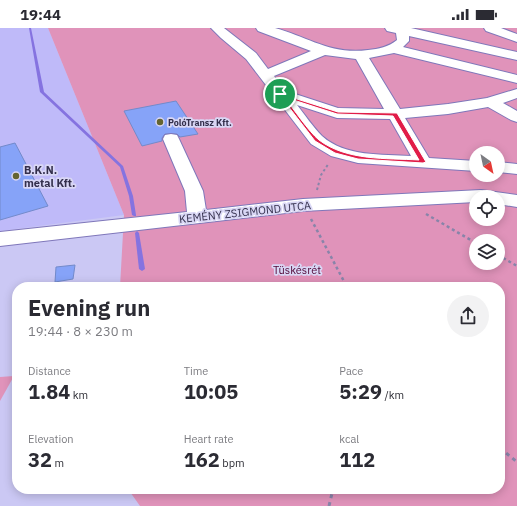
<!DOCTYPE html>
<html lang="en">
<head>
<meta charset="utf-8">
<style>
  :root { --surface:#fff; --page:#f2f2f3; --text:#2b2b33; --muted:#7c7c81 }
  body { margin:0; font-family:"IBM Plex Sans",sans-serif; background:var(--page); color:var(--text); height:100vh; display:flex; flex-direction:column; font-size:15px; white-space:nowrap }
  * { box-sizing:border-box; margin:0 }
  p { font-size:13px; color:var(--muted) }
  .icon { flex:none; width:22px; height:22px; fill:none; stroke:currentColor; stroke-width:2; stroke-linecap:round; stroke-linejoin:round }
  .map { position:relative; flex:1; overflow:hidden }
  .panel { position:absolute; left:12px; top:254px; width:493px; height:212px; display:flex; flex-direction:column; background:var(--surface); border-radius:16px; box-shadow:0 2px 10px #0003 }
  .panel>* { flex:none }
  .needle { width:26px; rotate:147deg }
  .buttons { position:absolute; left:469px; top:118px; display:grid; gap:8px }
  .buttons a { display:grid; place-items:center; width:36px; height:36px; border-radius:50%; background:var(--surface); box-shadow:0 2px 10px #0003; font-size:20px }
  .pin { position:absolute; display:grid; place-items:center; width:34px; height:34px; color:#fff; margin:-17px; border:2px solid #fff; border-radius:50%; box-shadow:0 1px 4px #0007 }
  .round { display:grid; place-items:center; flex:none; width:42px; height:42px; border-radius:21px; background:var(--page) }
  .head { display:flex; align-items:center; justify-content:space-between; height:68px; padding:0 16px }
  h1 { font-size:22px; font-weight:800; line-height:30px }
  .metrics { display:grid; grid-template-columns:repeat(3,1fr); gap:6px; height:68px; padding:4px 16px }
  .metrics div { display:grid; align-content:center }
  .metrics b { font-size:20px; font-weight:800 }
  .metrics small { font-size:11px; font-weight:400 }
  .metrics p { font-size:11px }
  .status { display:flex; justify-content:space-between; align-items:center; height:28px; padding:0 20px; background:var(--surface); direction:ltr }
  .status svg { height:11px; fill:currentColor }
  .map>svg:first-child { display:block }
  .built { fill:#bfbaf9 }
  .green { fill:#e093ba; fill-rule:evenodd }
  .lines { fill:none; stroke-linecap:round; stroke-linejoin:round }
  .stream { fill:#8573e0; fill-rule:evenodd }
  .building { fill:#86a3f8; stroke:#738aca }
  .minor-casing { stroke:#7f77ba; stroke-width:2 }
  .path-far2 { stroke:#8884a9; stroke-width:2; stroke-dasharray:2.5 2.5; stroke-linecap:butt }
  .path-far1 { stroke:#8884a9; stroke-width:2.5; stroke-dasharray:3 3; stroke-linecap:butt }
  .path { stroke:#8884a9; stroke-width:3; stroke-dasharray:4 4; stroke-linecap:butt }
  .minor { fill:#fff; fill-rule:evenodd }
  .route { fill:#e11d48; stroke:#fff; fill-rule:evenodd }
  .poi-dot { fill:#646430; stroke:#d9d7f5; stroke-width:1.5 }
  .labels { text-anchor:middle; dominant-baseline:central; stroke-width:3.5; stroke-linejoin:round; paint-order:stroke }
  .far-poi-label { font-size:9px; font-weight:bold; fill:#332f4c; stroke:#d9d7f5; text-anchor:start }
  .poi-label { font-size:11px; font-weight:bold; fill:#332f4c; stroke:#d9d7f5; text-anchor:start }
  .street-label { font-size:11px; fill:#332f4c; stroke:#d9d7f5 }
  .park-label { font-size:11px; fill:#500535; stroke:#d9d7f5 }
</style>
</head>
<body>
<div class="status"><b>19:44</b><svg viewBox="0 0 49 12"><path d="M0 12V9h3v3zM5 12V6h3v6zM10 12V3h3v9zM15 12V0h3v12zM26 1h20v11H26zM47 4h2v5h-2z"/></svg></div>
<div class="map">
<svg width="517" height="478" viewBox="0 0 517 478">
  <rect width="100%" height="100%" fill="#cbc8f4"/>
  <polygon class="built" points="0,0 48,0 124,187 0,203"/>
  <g class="green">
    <path d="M48 0H517V478H140L128 461H500V259H120L124 187ZM476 125H498V147H476ZM476 169H498V191H476ZM476 213H498V235H476Z"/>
    <polygon points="14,348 0,373 0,349"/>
  </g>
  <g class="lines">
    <g class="stream">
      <polygon points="29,0 31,0 44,64 123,138 133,168 136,187 136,188 134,188 132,187 129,168 120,139 40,64"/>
      <polygon points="137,203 139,205 145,241 142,243 139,241 135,205"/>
    </g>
  </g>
  <g class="building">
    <polygon points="176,73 198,106 180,109 177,106 165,106 162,110 162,113 142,118 124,83"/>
    <polygon points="15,115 48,178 0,192 0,119"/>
    <polygon points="75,237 73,251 55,254 56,239"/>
  </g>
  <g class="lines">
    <defs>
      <g id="minor">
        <path d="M211 0H224L256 25 268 41 311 23 258 3 256 0C262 0 269 0 275 0 308 9 331 27 368 22 379 21 388 19 397 12L396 5 387 3 385 0H411L517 24V32L409 8V13L403 19 517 47V55L394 25 369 30 400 81 448 76 487 70 517 61V70L503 75 517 83V94L511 92 488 79 448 86 405 90 429 130 476 133V143L358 135 331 128 311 116 246 31 221 10ZM325 27 356 31 384 81 338 80 286 63 274 48ZM297 77 337 90 390 91 411 128C382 126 345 129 322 108 313 99 305 87 297 77Z"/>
        <polygon points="484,0 501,0 517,6 517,14 486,3"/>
        <polygon points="171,106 177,107 179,111 203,163 206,182 303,171 481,162 517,167 517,179 498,176 498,169 476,169 476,174 303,183 0,218 0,204 187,184 185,163 163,111 165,107"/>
        <polygon points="498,134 517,136 517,146 498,144"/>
      </g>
    </defs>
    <use href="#minor" class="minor-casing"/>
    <polyline class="path-far2" points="317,162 321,147 329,135"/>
    <g class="path-far1">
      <polyline points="426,186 476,215"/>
      <polyline points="311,191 347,259"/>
      <polyline points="498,227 517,238"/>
    </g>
    <g class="path">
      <polyline points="500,420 517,434"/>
      <polyline points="329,478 333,461"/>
    </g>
    <use href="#minor" class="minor"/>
  </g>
  <path class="route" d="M278 65 338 84 397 85 426 134 423 135 358 131 335 125 315 113ZM284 69 337 86 393 88 419 132C386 130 347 133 319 112 309 104 293 80 284 69Z"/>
  <g class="poi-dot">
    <circle cx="160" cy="94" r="4"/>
    <circle cx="16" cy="148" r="4"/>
  </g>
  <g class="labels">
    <g class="far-poi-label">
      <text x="168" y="94">PolóTransz Kft.</text>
    </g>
    <g class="poi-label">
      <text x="24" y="142">B.K.N.<tspan x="24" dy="13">metal Kft.</tspan></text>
    </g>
    <g class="street-label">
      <text transform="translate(245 184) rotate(-6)">KEMÉNY ZSIGMOND UTCA</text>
    </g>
    <g class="park-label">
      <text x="297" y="242">Tüskésrét</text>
    </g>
  </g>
</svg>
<div class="buttons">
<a><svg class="needle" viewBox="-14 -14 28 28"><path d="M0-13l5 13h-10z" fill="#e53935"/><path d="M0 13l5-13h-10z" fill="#7c7c81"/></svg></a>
<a><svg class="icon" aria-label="locate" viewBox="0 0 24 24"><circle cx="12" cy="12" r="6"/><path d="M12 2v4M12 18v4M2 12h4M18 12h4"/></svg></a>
<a><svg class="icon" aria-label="layers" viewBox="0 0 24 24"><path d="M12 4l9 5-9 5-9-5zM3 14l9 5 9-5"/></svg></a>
</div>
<div class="pin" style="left:280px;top:66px;background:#1e9e55"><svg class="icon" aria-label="arrive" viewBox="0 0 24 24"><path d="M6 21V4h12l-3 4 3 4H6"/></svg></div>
<section class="panel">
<div class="head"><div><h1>Evening run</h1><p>19:44 · 8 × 230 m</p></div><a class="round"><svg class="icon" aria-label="share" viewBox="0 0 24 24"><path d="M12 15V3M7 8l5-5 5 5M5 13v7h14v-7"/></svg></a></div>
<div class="metrics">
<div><p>Distance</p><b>1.84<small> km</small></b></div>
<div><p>Time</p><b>10:05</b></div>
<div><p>Pace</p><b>5:29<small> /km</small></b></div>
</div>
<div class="metrics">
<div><p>Elevation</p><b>32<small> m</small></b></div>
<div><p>Heart rate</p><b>162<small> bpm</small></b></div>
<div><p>kcal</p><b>112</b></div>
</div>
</section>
</div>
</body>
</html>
